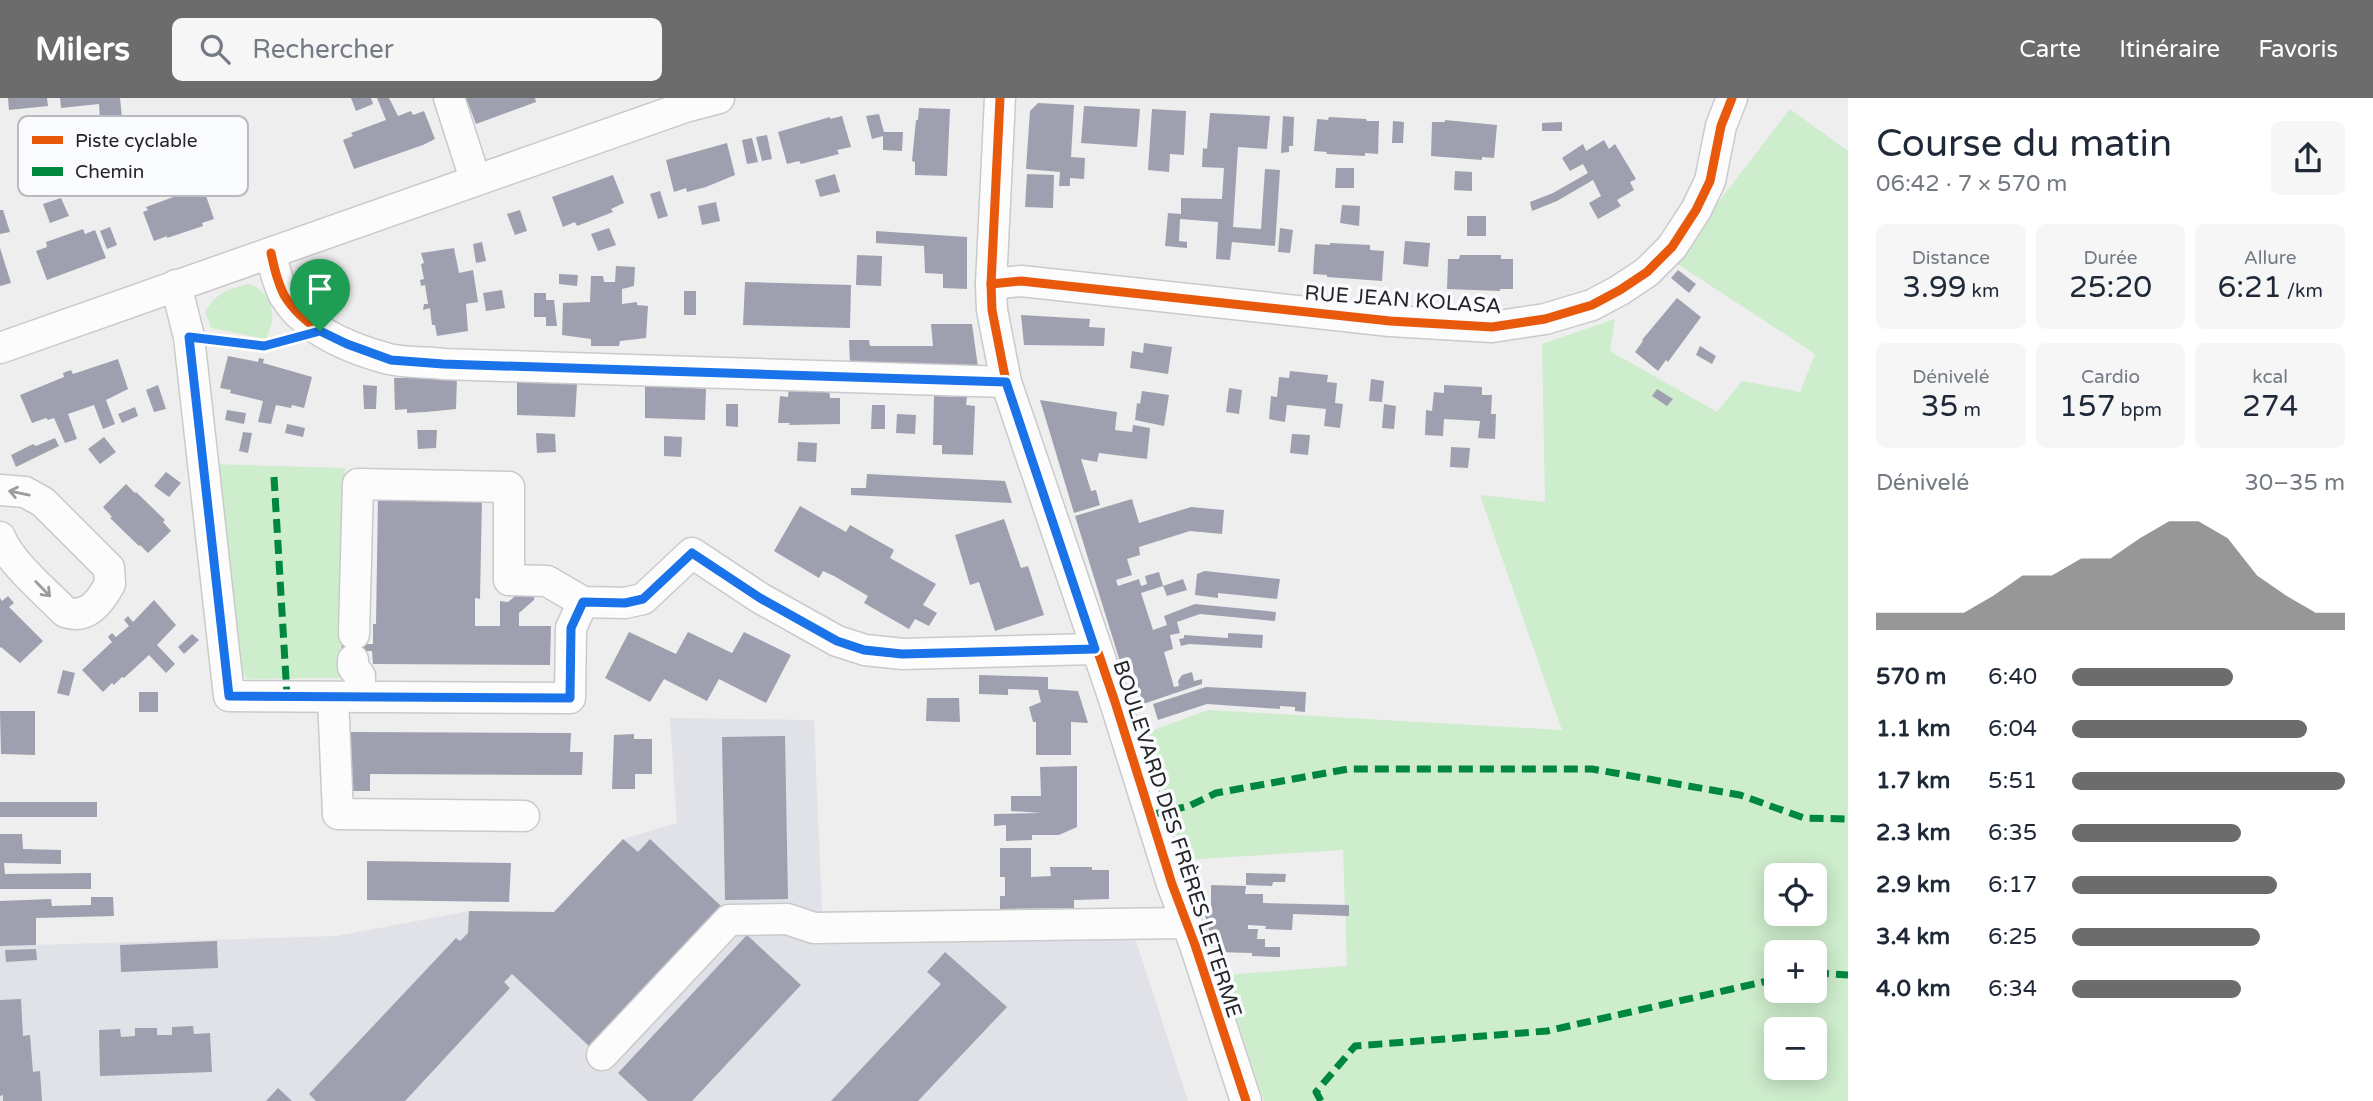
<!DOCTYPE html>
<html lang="fr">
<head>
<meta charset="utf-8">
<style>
  :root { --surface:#fff; --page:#f6f6f7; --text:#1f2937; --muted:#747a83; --accent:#6c6c6d }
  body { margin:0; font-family:"Varela Round",sans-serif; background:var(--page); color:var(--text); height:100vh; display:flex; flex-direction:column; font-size:26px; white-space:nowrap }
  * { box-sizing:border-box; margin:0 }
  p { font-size:23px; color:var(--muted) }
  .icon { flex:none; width:38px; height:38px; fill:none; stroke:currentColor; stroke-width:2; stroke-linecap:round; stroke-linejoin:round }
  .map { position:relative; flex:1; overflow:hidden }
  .side { display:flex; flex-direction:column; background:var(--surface); width:525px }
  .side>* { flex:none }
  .buttons { position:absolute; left:1764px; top:765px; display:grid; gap:14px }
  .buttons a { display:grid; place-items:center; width:63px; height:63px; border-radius:10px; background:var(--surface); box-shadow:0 4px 18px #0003; font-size:35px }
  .pin { position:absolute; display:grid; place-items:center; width:60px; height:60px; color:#fff; margin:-72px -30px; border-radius:50% 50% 50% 0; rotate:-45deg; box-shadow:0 0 7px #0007 }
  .pin .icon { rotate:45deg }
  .round { display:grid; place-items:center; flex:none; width:74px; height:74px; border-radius:10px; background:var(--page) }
  .head { display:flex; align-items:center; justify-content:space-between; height:119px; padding:0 28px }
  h1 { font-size:38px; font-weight:600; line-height:52px }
  .metrics { display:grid; grid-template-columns:repeat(3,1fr); gap:10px; height:119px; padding:7px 28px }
  .metrics div { display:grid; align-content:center; border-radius:10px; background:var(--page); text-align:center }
  .metrics b { font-size:30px; font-weight:600 }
  .metrics small { font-size:19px; font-weight:400 }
  .metrics p { font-size:19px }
  .chart { height:196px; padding:14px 28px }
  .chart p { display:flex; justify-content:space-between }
  .chart svg { width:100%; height:126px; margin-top:7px; fill:var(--accent); opacity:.7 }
  ul { padding:0 28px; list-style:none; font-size:23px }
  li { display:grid; grid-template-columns:112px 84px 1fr; align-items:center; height:52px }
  li i { height:18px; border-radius:9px; background:var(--accent) }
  header { display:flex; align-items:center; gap:42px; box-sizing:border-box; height:98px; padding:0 35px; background:var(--accent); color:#fff }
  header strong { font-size:33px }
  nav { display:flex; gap:38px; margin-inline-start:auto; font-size:24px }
  .search { width:490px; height:63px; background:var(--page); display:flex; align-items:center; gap:18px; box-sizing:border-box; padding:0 24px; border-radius:10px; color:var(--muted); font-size:26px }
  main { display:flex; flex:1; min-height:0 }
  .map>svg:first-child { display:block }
  .built { fill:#e0e2e8 }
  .green { fill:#ceedcc; fill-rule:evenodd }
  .building { fill:#9ea0b0 }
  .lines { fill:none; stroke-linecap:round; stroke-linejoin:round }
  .minor-casing { stroke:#cacacc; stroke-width:33 }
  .path { stroke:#cececf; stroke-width:4.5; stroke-dasharray:5 5; stroke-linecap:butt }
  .minor { stroke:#fcfcfd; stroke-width:30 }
  .quiet { stroke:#00873e; stroke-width:7; stroke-dasharray:14 7; stroke-linecap:butt }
  .cycleway-casing { stroke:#fafbfe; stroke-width:13 }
  .cycleway { stroke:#e8590c; stroke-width:9 }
  .oneway { stroke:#9c9c9d }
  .route-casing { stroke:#fff; stroke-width:14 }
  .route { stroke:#1a73e8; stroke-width:9 }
  .labels { text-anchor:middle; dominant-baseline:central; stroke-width:7; stroke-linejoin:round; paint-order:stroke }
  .street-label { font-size:21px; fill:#262627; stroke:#fafbfe }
  .key { fill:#fafbfe; stroke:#babbbe; stroke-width:2 }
  .key-label { font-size:19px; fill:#262627 }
</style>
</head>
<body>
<header>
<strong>Milers</strong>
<div class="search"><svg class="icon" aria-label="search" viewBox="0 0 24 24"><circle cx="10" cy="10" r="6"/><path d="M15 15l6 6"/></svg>Rechercher</div>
<nav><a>Carte</a><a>Itinéraire</a><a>Favoris</a></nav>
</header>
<main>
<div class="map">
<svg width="1848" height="1003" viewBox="0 0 1848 1003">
  <rect width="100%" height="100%" fill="#eeeeef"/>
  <polygon class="built" points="670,620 814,622 822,813 1074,810 1126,812 1188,1003 0,1003 0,848 337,838 469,813 554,814 623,741 677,725"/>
  <g class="green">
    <path d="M1790 11 1848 53V1003H1264L1222 877 1347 868 1343 752 1184 762 1146 635 1208 612 1562 632 1480 397 1545 404 1542 246 1615 221 1610 253 1717 314 1742 283 1800 294 1815 256 1673 163ZM1776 777H1815V816H1776ZM1776 854H1815V892H1776ZM1776 931H1815V970H1776Z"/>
    <path d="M249 186C264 189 275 208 272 223 271 229 268 235 266 241L211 230 205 214C215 196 229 190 249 186Z"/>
    <polygon points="211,366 345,370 340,580 248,581 237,571"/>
  </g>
  <g class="building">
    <polygon points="8,0 47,0 48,8 9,12"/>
    <polygon points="60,0 120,0 122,20 100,22 99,6 61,10"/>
    <polygon points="351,0 371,0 373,6 356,13"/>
    <polygon points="377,0 389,0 398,18 411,13 413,17 424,13 435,41 423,47 354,71 343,42 353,38 351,35 386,22"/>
    <polygon points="466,0 535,0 536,4 476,26"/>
    <polygon points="1038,5 1074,7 1071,59 1085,60 1084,81 1070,80 1070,88 1059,88 1060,74 1026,71 1030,13"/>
    <polygon points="1084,8 1140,11 1137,49 1081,45"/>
    <polygon points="919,10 950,11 947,78 915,77 915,64 912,63 916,22 918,22"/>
    <polygon points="1152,11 1186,13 1184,57 1170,56 1169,74 1148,72"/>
    <polygon points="1210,15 1270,18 1267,51 1238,49 1233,129 1261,131 1265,71 1280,72 1275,148 1232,144 1230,162 1216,161 1218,124 1180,121 1179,143 1187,144 1187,150 1165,148 1168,115 1181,116 1181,100 1222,101 1224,70 1202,69 1203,50 1207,51"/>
    <polygon points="879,16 884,34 903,34 902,53 883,52 883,38 872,41 866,18"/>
    <polygon points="842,18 851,49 837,52 839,56 801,66 799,63 787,66 778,34 830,19 830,21"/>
    <polygon points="1283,18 1294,19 1293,48 1289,48 1289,54 1281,55"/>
    <polygon points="1329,19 1366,21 1367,23 1379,23 1378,56 1365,55 1365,58 1326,56 1327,54 1314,53 1317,21 1328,22"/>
    <polygon points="1445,22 1497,27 1494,60 1482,59 1482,62 1431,58 1432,24 1445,24"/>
    <polygon points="1393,23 1404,24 1403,45 1392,45"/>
    <polygon points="1562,24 1562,33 1542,33 1542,25"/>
    <polygon points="767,37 772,61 762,63 756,39"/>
    <polygon points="752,40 758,64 747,66 742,42"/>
    <polygon points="1604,42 1609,51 1615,46 1636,81 1630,84 1634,92 1617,102 1621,108 1598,121 1589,105 1601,98 1593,82 1557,103 1532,113 1530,104 1553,95 1588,75 1583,66 1570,73 1562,60 1583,46 1586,53"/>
    <polygon points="727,45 735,77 706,89 687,94 686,90 674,94 666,62"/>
    <polygon points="1336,70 1354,70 1354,90 1335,90"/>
    <polygon points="1455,73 1472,74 1472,93 1454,92"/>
    <polygon points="835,76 840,94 820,99 815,82"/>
    <polygon points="1027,76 1054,77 1053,110 1025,109"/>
    <polygon points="613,77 624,105 611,111 613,114 577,128 575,124 563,129 552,99"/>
    <polygon points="198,90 200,94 204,92 214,121 202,125 203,128 167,140 167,138 154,143 143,114 148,112 146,109"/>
    <polygon points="660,93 668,118 658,121 650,96"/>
    <polygon points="61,100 69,118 50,125 43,106"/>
    <polygon points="716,104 720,123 702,127 698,108"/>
    <polygon points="1342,107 1360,108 1359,128 1340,125"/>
    <polygon points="0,112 3,112 10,134 0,136"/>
    <polygon points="520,112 527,133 515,137 507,116"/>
    <rect x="1467" y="118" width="19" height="20"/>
    <polygon points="110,129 117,147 107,151 100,133"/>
    <polygon points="609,130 616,147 598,153 591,136"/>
    <polygon points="1280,130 1293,132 1290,155 1278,154"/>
    <polygon points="83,131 85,136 95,132 106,160 47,182 36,153 47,149 46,144"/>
    <polygon points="876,133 967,139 967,191 943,190 943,176 925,175 924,148 876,145"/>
    <polygon points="1405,143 1430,145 1428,169 1403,166"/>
    <polygon points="482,144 486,163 476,165 473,146"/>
    <polygon points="1330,145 1370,147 1370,152 1384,153 1382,183 1327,179 1327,177 1313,176 1315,146 1330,147"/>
    <polygon points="0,150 11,185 0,188"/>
    <polygon points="454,150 459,175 473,172 478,204 466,206 468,233 437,238 435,227 432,227 430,210 423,212 424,206 428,206 425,187 421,188 420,182 424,181 421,166 424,165 421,155"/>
    <polygon points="857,157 882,158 881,188 856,187"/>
    <polygon points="1460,157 1501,157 1501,161 1513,161 1513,191 1500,191 1500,193 1447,191 1448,161 1459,161"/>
    <polygon points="616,168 635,169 634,188 622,191 622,206 637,204 637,207 648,208 646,240 620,243 619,248 591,248 591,241 562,237 563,205 590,204 591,178 603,178 604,184 615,184"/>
    <polygon points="1678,172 1696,186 1689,195 1671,180"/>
    <polygon points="559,176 578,177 577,188 559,186"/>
    <polygon points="745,184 851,187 850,230 743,227"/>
    <polygon points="502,192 505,210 486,213 483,195"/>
    <rect x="684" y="193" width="12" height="24"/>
    <polygon points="534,195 546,195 546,202 554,202 557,228 546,228 546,219 534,219"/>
    <polygon points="1677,200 1701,219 1668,264 1666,262 1658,273 1635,254 1643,243 1642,242"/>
    <polygon points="1021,217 1090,221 1089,229 1105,230 1104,248 1024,247"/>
    <polygon points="931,226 972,226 978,269 850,266 849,242 869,242 870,248 933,248"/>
    <polygon points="1144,245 1172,249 1168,276 1130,270 1132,253 1143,255"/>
    <polygon points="1700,248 1716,258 1712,266 1696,257"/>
    <polygon points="228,258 258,264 259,260 264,261 263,265 312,279 304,310 292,307 291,310 276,307 271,326 258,324 263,303 230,295 231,292 220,290"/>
    <polygon points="118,261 128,291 106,302 115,326 103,331 94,307 68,316 77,341 65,345 54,320 48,322 46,320 32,325 20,297 64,279 63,275 71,272 73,276"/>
    <polygon points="1290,273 1328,277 1327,284 1337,285 1335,305 1343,306 1340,330 1324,328 1326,311 1287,307 1285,324 1269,321 1271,298 1277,299 1279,279 1289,280"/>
    <polygon points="406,278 457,279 456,311 426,314 407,315 407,311 395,312 394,280 406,280"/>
    <polygon points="1371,281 1384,283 1382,304 1369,303"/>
    <polygon points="526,282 566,283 566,285 577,286 575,319 517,317 517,284 526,284"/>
    <polygon points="656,286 696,287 696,290 706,291 705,322 645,320 645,288 656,289"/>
    <polygon points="158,287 166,311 154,314 146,292"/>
    <polygon points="363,287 377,288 376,311 364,311"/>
    <polygon points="1444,287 1482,289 1482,297 1492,297 1491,316 1496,316 1495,341 1478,340 1480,323 1444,321 1443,338 1425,337 1426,312 1432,313 1434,294 1444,295"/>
    <polygon points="789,289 829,291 830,300 840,300 840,326 789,327 790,325 778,325 780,298 788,299"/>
    <polygon points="1229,290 1242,292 1239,316 1226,314"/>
    <polygon points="1657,291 1673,301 1667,308 1652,298"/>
    <polygon points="1142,293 1169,297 1164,328 1135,322 1137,305 1140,306"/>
    <polygon points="934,298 967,299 966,307 975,308 973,357 942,356 942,347 933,347"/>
    <polygon points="1040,302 1117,314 1115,332 1132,334 1133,327 1150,330 1147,361 1099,355 1097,364 1081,361 1091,393 1096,392 1100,407 1074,415"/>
    <polygon points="726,306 738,306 738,329 726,328"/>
    <polygon points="1384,306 1396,308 1394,331 1382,330"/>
    <polygon points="872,307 885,307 885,331 871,331"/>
    <polygon points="135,309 138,318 122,325 118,316"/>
    <polygon points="227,312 246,315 244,326 225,322"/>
    <polygon points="897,316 916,317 915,336 896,335"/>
    <polygon points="287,326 305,330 303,339 285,335"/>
    <polygon points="417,332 437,332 436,350 418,351"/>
    <polygon points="243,334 252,335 248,355 239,353"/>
    <polygon points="536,335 555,336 556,354 537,355"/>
    <polygon points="1292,336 1310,337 1308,357 1290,355"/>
    <polygon points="664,338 682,339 681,359 664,358"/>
    <polygon points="104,339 116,354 100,366 88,351"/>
    <polygon points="55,340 59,348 16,369 11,357 33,346 36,348"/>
    <polygon points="798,344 817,345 816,364 797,363"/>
    <polygon points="1451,349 1470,350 1468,370 1450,369"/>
    <polygon points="166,374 181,385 169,399 154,388"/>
    <polygon points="867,376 1005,383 1012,405 851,397 851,390 866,390"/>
    <polygon points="126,386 135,395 136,394 165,422 163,424 171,433 148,455 140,447 139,448 110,420 112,419 103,409"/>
    <polygon points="378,399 482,400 480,501 475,500 475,528 500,528 500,503 508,504 524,491 534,495 534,502 519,515 519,528 551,528 550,567 373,566 372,553 360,553 341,561 342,536 360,546 373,546 373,526 376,526"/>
    <polygon points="1132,401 1139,425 1191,409 1224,412 1222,436 1190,433 1139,449 1140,457 1127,461 1132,477 1116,482 1118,488 1139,481 1141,488 1147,486 1145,478 1159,474 1163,488 1141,495 1153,532 1167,527 1164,518 1195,506 1276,514 1275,523 1200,516 1177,524 1180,535 1170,537 1173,551 1164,554 1174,589 1179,588 1178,583 1182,577 1192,574 1194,583 1202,581 1202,586 1143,606 1131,564 1121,567 1075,418"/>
    <polygon points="800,408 846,434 850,427 894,452 890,460 936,486 923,507 937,515 929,528 915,521 909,531 864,505 868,498 834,478 823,473 819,480 774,453"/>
    <polygon points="1004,421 1021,470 1028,468 1044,517 995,533 979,484 970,487 955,437"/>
    <polygon points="1205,473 1280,481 1277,501 1218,495 1218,500 1195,497 1197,476"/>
    <polygon points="1183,481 1187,492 1167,498 1163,488"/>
    <polygon points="8,498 14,505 9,509 43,543 20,565 1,549 0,550 0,500 2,503"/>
    <polygon points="154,502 176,527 157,547 175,566 166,575 149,557 124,580 122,579 114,587 112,585 103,594 82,572 112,544 108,539 112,535 116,539 129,528 124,522 128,518 133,524"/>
    <polygon points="629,534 676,556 688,534 732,555 744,534 791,557 766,605 719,581 707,603 664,581 650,604 605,580"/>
    <polygon points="1228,535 1263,537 1262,550 1189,546 1181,548 1179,541 1184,540 1184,537 1228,540"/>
    <polygon points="192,536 199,542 184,556 178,549"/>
    <polygon points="63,572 75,575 69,598 57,595"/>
    <polygon points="979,577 1048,579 1048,591 1078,593 1088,625 1071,624 1071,657 1036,657 1036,624 1033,624 1029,609 1041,604 1038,592 1008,591 1008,597 979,596"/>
    <polygon points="1206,589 1306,594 1305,614 1295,613 1295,609 1280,608 1280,611 1207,606 1158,622 1153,606"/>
    <rect x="139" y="594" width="19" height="20"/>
    <polygon points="927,600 959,600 960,624 926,623"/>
    <polygon points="0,613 35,613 35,657 1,656"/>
    <polygon points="351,634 571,635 570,654 583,654 582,677 370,676 370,693 350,693"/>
    <polygon points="634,636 634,641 652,641 652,676 635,676 635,691 612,691 614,637"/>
    <polygon points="785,638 788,801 725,802 722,639"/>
    <polygon points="1077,668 1077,729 1059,737 1032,737 1032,742 1006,743 1006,727 994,728 994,716 1042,715 1011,713 1011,698 1041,698 1040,669"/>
    <rect x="0" y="704" width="97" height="15"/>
    <polygon points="0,736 22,736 23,751 61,752 61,766 4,765 5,776 91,775 91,791 0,791"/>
    <polygon points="623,741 638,754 650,741 722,809 590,949 512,876 504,884 510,890 405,1003 316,1003 309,996 456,840 460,843 468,835 469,813 554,814"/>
    <polygon points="1000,750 1031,750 1031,779 1051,778 1050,769 1092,769 1092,772 1109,772 1109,801 1074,802 1074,810 1000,811 1000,798 1005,798 1005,779 1000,779"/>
    <polygon points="367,763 511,765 509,804 367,802"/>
    <polygon points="1246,775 1286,776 1285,784 1273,784 1272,788 1246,787"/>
    <polygon points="1211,787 1246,788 1245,796 1263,796 1263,805 1349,807 1349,818 1293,816 1292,832 1265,831 1266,828 1248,827 1248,831 1258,831 1257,841 1265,841 1265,849 1280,849 1280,859 1252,858 1252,855 1215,854 1204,814 1211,814"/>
    <polygon points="91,799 113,799 114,818 36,820 36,847 0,848 0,803 51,801 52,808 91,807"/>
    <polygon points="747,837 801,887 692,1003 648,1003 618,975"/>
    <polygon points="217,843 218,870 121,874 120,847"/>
    <polygon points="36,851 37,862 6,864 5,852"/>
    <polygon points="945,854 1007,909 918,1003 831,1003 941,886 927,874"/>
    <polygon points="21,901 23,938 30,937 33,974 40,973 42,1003 3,1003 3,997 0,998 0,902"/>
    <polygon points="193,928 194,936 210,935 212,974 100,978 99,932 120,931 121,939 135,938 135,930 157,930 157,937 172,937 172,929"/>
    <polygon points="278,990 292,1003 266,1003"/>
  </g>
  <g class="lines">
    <defs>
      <g id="minor">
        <polyline points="449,0 475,81"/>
        <polyline points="1000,0 991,186 992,212 1006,284 1115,604 1172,786 1195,847 1246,1003"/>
        <path d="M271 155C274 170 277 183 284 197 305 232 351 251 389 261 406 265 426 264 443 266L1006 284"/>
        <polyline points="991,186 1021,183 1390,223 1492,229 1545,221 1592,207 1620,192 1647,174 1672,149 1696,112 1710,83 1721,28 1732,0"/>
        <polyline points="176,187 189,239 229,598 570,600 571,530 583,504"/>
        <polyline points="0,250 685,9 719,0"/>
        <path d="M0 392 25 394 43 404 109 470 110 486C100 504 87 522 65 514 46 494 10 465 0 439"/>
        <polyline points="354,536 358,386 509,389 509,482 547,483 583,504 625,505 643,501 692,455 760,500 837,543 865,552 903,556 1095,551"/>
        <polyline points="353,562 353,569 360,578 360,599"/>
        <polyline points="333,599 338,716 524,718"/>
        <polyline points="602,957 729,822 787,821 814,830 1186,825"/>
      </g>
    </defs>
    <use href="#minor" class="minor-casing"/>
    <polyline class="path" points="217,242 264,248 284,243"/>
    <use href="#minor" class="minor"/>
    <g class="quiet">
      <polyline points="274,379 287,598"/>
      <polyline points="1150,717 1189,708 1216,695 1348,671 1592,671 1740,697 1804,720 1848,721"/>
      <polyline points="1815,875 1848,877"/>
      <polyline points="1321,1003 1316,994 1355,948 1547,933 1776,881"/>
    </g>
    <defs>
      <g id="cycleway">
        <polyline points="1000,0 991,186 992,212 1006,284 1115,604 1172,786 1195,847 1246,1003"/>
        <path d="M271 155C274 170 277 183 284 197 305 232 351 251 389 261 406 265 426 264 443 266L1006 284"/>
        <polyline points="991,186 1021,183 1390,223 1492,229 1545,221 1592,207 1620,192 1647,174 1672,149 1696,112 1710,83 1721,28 1732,0"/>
      </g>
    </defs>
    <use href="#cycleway" class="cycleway-casing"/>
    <use href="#cycleway" class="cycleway"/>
  </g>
  <defs><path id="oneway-shaft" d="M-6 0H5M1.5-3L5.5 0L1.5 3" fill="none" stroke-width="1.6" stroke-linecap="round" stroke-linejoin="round" transform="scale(1.75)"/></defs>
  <g class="oneway">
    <use href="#oneway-shaft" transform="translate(19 395) rotate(-168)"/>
    <use href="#oneway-shaft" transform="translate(43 491) rotate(46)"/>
  </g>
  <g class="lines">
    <defs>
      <polygon id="route" points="320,233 347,246 391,262 443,266 1006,284 1095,551 902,556 864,552 837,543 760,500 692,455 643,501 625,505 583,504 571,530 570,600 229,598 189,239 264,248"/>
    </defs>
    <use href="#route" class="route-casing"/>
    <use href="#route" class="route"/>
  </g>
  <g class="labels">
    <g class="street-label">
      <text transform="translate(1403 202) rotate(4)">RUE JEAN KOLASA</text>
      <text transform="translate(1177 741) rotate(72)">BOULEVARD DES FRÈRES LETERME</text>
    </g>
  </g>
  <rect x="18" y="18" width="230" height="80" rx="10" class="key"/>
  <rect x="32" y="38" width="31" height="8" fill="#e8590c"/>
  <rect x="32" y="69" width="31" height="9" fill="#00873e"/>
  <g class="key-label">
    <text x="75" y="49">Piste cyclable</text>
    <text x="75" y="80">Chemin</text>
  </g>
</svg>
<div class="buttons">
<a><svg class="icon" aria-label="locate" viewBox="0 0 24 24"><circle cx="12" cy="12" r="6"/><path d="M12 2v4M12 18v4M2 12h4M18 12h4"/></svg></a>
<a>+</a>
<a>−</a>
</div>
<div class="pin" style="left:320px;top:233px;background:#1e9e55"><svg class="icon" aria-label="arrive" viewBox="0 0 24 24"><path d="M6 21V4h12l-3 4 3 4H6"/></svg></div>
</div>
<section class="side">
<div class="head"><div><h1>Course du matin</h1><p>06:42 · 7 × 570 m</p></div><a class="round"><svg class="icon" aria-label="share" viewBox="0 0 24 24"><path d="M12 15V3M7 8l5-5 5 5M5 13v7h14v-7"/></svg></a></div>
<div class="metrics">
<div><p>Distance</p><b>3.99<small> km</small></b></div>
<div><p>Durée</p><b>25:20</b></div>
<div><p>Allure</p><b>6:21<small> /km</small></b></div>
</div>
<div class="metrics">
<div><p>Dénivelé</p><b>35<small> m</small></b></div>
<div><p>Cardio</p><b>157<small> bpm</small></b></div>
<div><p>kcal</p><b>274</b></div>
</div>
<div class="chart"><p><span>Dénivelé</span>30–35 m</p>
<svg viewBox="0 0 160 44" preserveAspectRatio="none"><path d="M0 44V38L10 38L20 38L30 38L40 32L50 25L60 25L70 19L80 19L90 12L100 6L110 6L120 12L130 25L140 32L150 38L160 38V44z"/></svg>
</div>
<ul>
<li><b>570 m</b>6:40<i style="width:59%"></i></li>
<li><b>1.1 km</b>6:04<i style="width:86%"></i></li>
<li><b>1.7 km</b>5:51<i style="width:100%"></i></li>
<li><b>2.3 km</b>6:35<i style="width:62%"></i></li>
<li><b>2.9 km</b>6:17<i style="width:75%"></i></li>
<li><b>3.4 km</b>6:25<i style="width:69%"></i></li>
<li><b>4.0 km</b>6:34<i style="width:62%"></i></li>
</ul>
</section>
</main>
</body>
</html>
